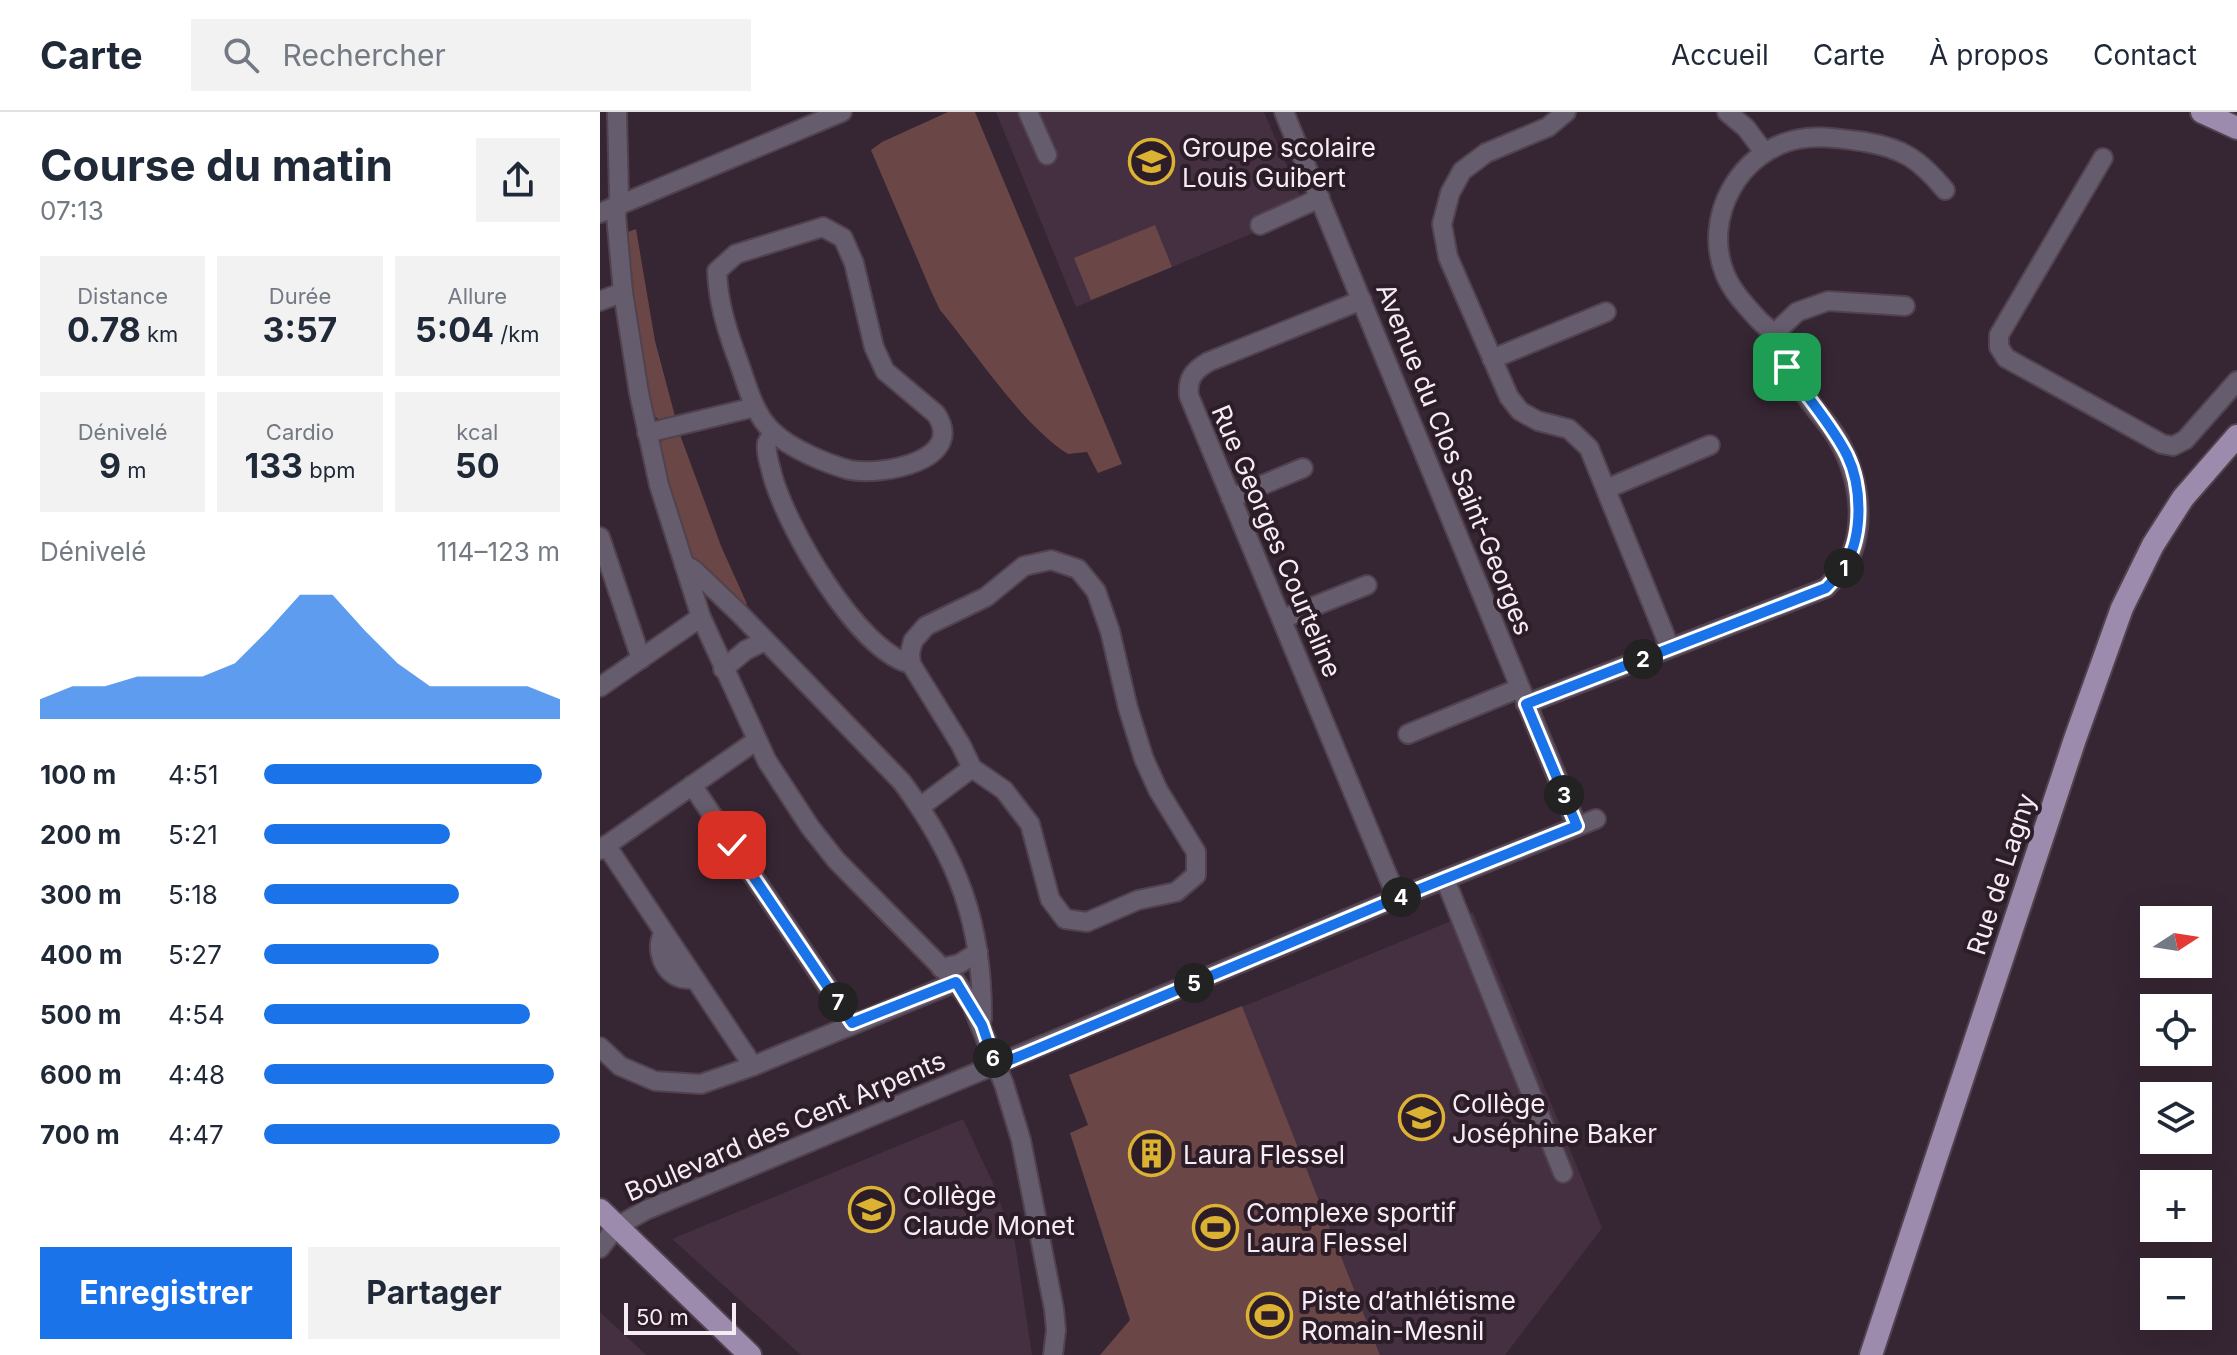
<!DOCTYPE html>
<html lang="fr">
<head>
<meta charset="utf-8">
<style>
  :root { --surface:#fff; --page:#f2f2f3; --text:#1f2937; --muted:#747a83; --line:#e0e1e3; --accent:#1a73e8 }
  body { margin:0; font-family:Inter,sans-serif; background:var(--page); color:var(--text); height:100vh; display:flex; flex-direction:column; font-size:30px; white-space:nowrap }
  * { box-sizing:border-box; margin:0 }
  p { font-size:26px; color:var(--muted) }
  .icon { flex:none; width:44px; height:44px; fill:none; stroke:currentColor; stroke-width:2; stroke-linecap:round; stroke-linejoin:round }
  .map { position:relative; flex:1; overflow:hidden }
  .details { display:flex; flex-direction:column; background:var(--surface); width:600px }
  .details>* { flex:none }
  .needle { width:52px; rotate:78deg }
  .tools { position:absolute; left:1540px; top:794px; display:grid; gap:16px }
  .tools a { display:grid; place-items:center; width:72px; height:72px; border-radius:0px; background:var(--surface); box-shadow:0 8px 32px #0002; font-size:40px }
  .scale { position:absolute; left:24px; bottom:20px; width:112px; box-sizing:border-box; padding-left:8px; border:4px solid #f6ecf4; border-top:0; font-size:22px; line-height:28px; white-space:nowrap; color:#f6ecf4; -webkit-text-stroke:6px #2c1d29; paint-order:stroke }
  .pin { position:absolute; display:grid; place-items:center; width:68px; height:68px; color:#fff; margin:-34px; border-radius:16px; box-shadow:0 4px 12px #0006 }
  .km { position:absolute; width:40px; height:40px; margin:-20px; border-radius:50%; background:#222; color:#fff; font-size:22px; line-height:40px; text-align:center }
  .round { display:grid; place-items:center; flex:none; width:84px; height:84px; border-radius:0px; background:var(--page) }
  .summary { display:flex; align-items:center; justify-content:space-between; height:136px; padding:0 40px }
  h1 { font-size:44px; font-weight:700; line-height:60px }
  .stats { display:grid; grid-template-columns:repeat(3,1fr); gap:12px; height:136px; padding:8px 40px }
  .stats div { display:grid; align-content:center; border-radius:0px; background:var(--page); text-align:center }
  .stats b { font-size:34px; font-weight:700 }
  .stats small { font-size:22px; font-weight:400 }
  .stats p { font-size:22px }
  .chart { height:224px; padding:16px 40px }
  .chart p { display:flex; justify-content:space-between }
  .chart svg { width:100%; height:144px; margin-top:8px; fill:var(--accent); opacity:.7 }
  .cta { display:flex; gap:16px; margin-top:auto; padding:16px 40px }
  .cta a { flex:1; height:92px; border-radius:0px; background:var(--accent); color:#fff; font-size:32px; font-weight:700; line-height:92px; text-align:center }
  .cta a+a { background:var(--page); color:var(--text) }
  ul { padding:0 40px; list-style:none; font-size:26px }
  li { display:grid; grid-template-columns:128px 96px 1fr; align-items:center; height:60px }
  li i { height:20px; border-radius:10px; background:var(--accent) }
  header { display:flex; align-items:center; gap:48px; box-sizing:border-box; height:112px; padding:0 40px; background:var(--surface); border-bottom:2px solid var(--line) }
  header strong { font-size:38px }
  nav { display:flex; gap:44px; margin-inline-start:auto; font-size:28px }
  .search { width:560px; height:72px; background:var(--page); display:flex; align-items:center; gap:20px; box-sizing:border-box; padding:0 28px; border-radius:0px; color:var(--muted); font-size:30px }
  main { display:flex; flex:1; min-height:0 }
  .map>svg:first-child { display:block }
  .built { fill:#443041 }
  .green { fill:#6a4646 }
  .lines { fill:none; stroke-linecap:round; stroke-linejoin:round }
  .minor-casing { stroke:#51424e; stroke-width:22 }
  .major-casing { stroke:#51424e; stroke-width:26 }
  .minor { stroke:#655c6d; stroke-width:18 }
  .major { stroke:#9c8bad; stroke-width:22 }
  .route-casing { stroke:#fff; stroke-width:16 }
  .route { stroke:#1a73e8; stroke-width:10 }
  .labels { text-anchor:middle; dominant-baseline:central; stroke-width:8; stroke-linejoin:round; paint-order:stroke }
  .poi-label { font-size:26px; fill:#f6ecf4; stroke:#2c1d29; text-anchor:start }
  .street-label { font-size:26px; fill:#f6ecf4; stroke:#2c1d29 }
</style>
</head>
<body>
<header>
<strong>Carte</strong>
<div class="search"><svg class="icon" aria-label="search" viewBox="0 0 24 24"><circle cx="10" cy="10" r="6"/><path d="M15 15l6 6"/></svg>Rechercher</div>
<nav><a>Accueil</a><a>Carte</a><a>À propos</a><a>Contact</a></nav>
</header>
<main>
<section class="details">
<div class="summary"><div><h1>Course du matin</h1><p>07:13</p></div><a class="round"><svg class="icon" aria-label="share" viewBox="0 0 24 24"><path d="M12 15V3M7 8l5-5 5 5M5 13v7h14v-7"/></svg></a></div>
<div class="stats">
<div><p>Distance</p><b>0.78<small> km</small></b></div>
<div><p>Durée</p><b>3:57</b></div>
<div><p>Allure</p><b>5:04<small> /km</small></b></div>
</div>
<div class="stats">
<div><p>Dénivelé</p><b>9<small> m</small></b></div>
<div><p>Cardio</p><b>133<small> bpm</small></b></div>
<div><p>kcal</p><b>50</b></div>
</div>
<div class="chart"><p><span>Dénivelé</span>114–123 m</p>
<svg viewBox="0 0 160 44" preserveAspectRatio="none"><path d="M0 44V38L10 34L20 34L30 31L40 31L50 31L60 27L70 17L80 6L90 6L100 17L110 27L120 34L130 34L140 34L150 34L160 38V44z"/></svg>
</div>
<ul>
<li><b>100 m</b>4:51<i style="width:94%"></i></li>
<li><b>200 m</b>5:21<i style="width:63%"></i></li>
<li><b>300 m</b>5:18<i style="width:66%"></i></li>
<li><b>400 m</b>5:27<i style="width:59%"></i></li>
<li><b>500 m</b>4:54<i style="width:90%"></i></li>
<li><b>600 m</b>4:48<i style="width:98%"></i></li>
<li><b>700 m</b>4:47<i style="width:100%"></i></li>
</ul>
<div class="cta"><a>Enregistrer</a><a>Partager</a></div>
</section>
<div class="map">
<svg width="1637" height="1243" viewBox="0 0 1637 1243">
  <rect width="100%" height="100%" fill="#362633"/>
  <g class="built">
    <polygon points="396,0 664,0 706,99 476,195"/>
    <polygon points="873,800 1002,1116 905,1243 780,1243 642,895"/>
    <polygon points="363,1007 392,1069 415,1131 432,1243 201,1243 72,1127"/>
    <polygon points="0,1200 46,1243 0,1243"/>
  </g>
  <g class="green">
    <path d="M348 0H375L522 352 498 361 487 340 468 342C422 313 376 241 340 198L331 179 271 38 282 30Z"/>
    <polygon points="555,113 572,155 491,188 474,146"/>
    <polygon points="36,117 55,229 76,308 63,310 51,302 33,204 25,121"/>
    <polygon points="79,320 121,434 147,492 141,496 88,444 58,332 69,323"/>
    <polygon points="642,894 780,1243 500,1243 530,1208 470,1021 488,1013 469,963"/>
  </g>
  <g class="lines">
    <defs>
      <g id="minor">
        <polyline points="17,0 19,84 16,103 23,180 39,281 59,373 101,505 167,649 210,715 236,748 356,870 372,893 404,972 421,1028 454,1197 456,1218 453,1243"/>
        <polyline points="428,0 447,43"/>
        <polyline points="684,0 977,714"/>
        <polyline points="966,0 948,15 886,41 862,59 850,81 842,112 848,145 909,285 920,299 938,309 969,317 989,336 1070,536"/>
        <polyline points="1127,0 1146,16 1164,40"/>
        <polyline points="1503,46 1399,223 1399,235 1406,246 1562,332 1573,334 1585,328 1637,269"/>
        <polyline points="0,101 242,0"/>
        <polyline points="660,113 720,86"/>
        <path d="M223 115 243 126 254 151 274 235 285 259 336 302C367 349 281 364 250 358 227 352 191 337 173 320 152 301 146 268 136 243 126 215 118 189 117 159L136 142Z"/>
        <path d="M762 188 608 250C593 259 587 267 589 284L797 786"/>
        <polyline points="0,189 23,180"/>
        <polyline points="1174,222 1197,200 1228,189 1305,194"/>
        <polyline points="892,247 1006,200"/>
        <path d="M173 320C172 322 168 329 167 331 165 341 170 352 172 362 186 414 257 539 311 552"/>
        <polyline points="47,321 155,295"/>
        <polyline points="1006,377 1110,333"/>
        <polyline points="631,386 703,356"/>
        <polyline points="0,425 41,547"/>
        <polygon points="451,448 478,457 496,479 510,519 528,596 544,647 558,678 596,740 596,763 576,780 538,788 487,810 465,807 450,787 430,712 404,678 372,656 361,633 311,552 310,541 313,529 326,514 386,485 424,454"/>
        <path d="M84 452 94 458 140 502 302 670C358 746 383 812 382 907"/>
        <polyline points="682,507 767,473"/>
        <polyline points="123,557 146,538 165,529"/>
        <polyline points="0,575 101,505"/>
        <path d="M926 592 1226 476C1232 469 1241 461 1246 453 1269 412 1258 358 1234 321 1224 306 1211 293 1201 277 1190 260 1185 239 1175 223 1170 217 1162 212 1157 206 1145 193 1132 179 1125 162 1102 106 1139 38 1199 27 1221 23 1243 27 1265 30 1303 36 1320 48 1345 78"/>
        <polyline points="808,622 920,576"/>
        <polyline points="92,673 252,911"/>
        <polyline points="320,695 372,656"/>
        <polyline points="6,733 153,954"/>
        <polyline points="0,738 157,628"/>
        <polyline points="845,767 963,1061"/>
        <path d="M64 821C54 835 63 861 81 866 85 867 90 867 95 867"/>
        <polyline points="341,856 359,852 378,840"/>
        <polyline points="0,935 20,954 55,969 101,972 153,954 356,870"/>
        <polyline points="0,1136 16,1115 46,1098 797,786 996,707"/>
      </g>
      <g id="major">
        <polyline points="1602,0 1637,16"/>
        <polyline points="0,1098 150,1243"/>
        <polyline points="1271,1243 1475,627 1522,496 1553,433 1583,386 1637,324"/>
      </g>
    </defs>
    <use href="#minor" class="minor-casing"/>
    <use href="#major" class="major-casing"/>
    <use href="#minor" class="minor"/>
    <use href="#major" class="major"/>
  </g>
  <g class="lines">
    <defs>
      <path id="route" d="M132 733 252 911 356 870 382 913 396 954 797 786 977 714 926 592 1226 476C1233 468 1242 461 1246 452 1263 421 1262 374 1247 343 1231 311 1206 285 1187 255"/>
    </defs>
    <use href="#route" class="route-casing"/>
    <use href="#route" class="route"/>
  </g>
  <defs>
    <symbol id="school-ring" viewBox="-11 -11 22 22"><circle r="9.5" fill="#2c1d29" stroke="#dcb233" stroke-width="1.5"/><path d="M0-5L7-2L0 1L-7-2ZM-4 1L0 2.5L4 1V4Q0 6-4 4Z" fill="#dcb233"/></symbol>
    <symbol id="building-ring" viewBox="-11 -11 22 22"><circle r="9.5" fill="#2c1d29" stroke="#dcb233" stroke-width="1.5"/><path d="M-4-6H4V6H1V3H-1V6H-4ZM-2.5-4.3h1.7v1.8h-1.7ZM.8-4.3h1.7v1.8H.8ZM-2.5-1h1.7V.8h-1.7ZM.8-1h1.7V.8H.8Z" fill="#dcb233"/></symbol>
    <symbol id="stadium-ring" viewBox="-11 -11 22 22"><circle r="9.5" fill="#2c1d29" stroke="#dcb233" stroke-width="1.5"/><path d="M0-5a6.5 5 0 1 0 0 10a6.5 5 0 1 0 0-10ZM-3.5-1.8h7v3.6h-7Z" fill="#dcb233"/></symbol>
  </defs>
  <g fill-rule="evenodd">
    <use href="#school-ring" x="526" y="24" width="51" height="51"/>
    <use href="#school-ring" x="796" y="980" width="51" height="51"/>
    <use href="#building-ring" x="526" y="1016" width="51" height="51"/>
    <use href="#school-ring" x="246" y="1072" width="51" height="51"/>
    <use href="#stadium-ring" x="590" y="1090" width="51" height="51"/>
    <use href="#stadium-ring" x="644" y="1178" width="51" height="51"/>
  </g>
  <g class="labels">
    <g class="poi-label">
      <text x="582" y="35">Groupe scolaire<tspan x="582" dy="30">Louis Guibert</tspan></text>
      <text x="852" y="991">Collège<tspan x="852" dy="30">Joséphine Baker</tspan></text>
      <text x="583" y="1042">Laura Flessel</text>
      <text x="303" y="1083">Collège<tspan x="303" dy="30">Claude Monet</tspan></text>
      <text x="646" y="1100">Complexe sportif<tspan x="646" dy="30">Laura Flessel</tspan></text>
      <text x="701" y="1188">Piste d’athlétisme<tspan x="701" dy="30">Romain-Mesnil</tspan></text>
    </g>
    <g class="street-label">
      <text transform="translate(855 347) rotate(68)">Avenue du Clos Saint-Georges</text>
      <text transform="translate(677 429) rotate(67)">Rue Georges Courteline</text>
      <text transform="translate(1401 762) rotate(-72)">Rue de Lagny</text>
      <text transform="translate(185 1014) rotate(-23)">Boulevard des Cent Arpents</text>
    </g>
  </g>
</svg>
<div class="tools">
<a><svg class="needle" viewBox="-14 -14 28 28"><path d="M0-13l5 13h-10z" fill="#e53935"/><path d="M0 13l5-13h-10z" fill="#747a83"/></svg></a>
<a><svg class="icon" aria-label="locate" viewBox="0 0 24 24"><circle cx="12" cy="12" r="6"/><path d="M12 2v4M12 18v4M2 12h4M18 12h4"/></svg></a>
<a><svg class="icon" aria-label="layers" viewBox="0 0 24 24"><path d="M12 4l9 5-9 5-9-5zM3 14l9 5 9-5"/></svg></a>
<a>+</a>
<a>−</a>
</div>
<div class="scale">50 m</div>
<div class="pin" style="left:1187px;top:255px;background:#1e9e55"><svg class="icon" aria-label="arrive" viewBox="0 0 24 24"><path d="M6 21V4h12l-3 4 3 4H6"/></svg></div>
<div class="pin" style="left:132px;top:733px;background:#d93025"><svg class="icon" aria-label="check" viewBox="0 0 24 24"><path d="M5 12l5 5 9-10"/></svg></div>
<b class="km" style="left:1244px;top:456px">1</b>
<b class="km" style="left:1043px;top:547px">2</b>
<b class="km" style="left:964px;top:683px">3</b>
<b class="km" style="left:801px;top:785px">4</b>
<b class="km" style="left:594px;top:871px">5</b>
<b class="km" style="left:393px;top:946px">6</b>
<b class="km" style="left:238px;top:890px">7</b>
</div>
</main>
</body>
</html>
